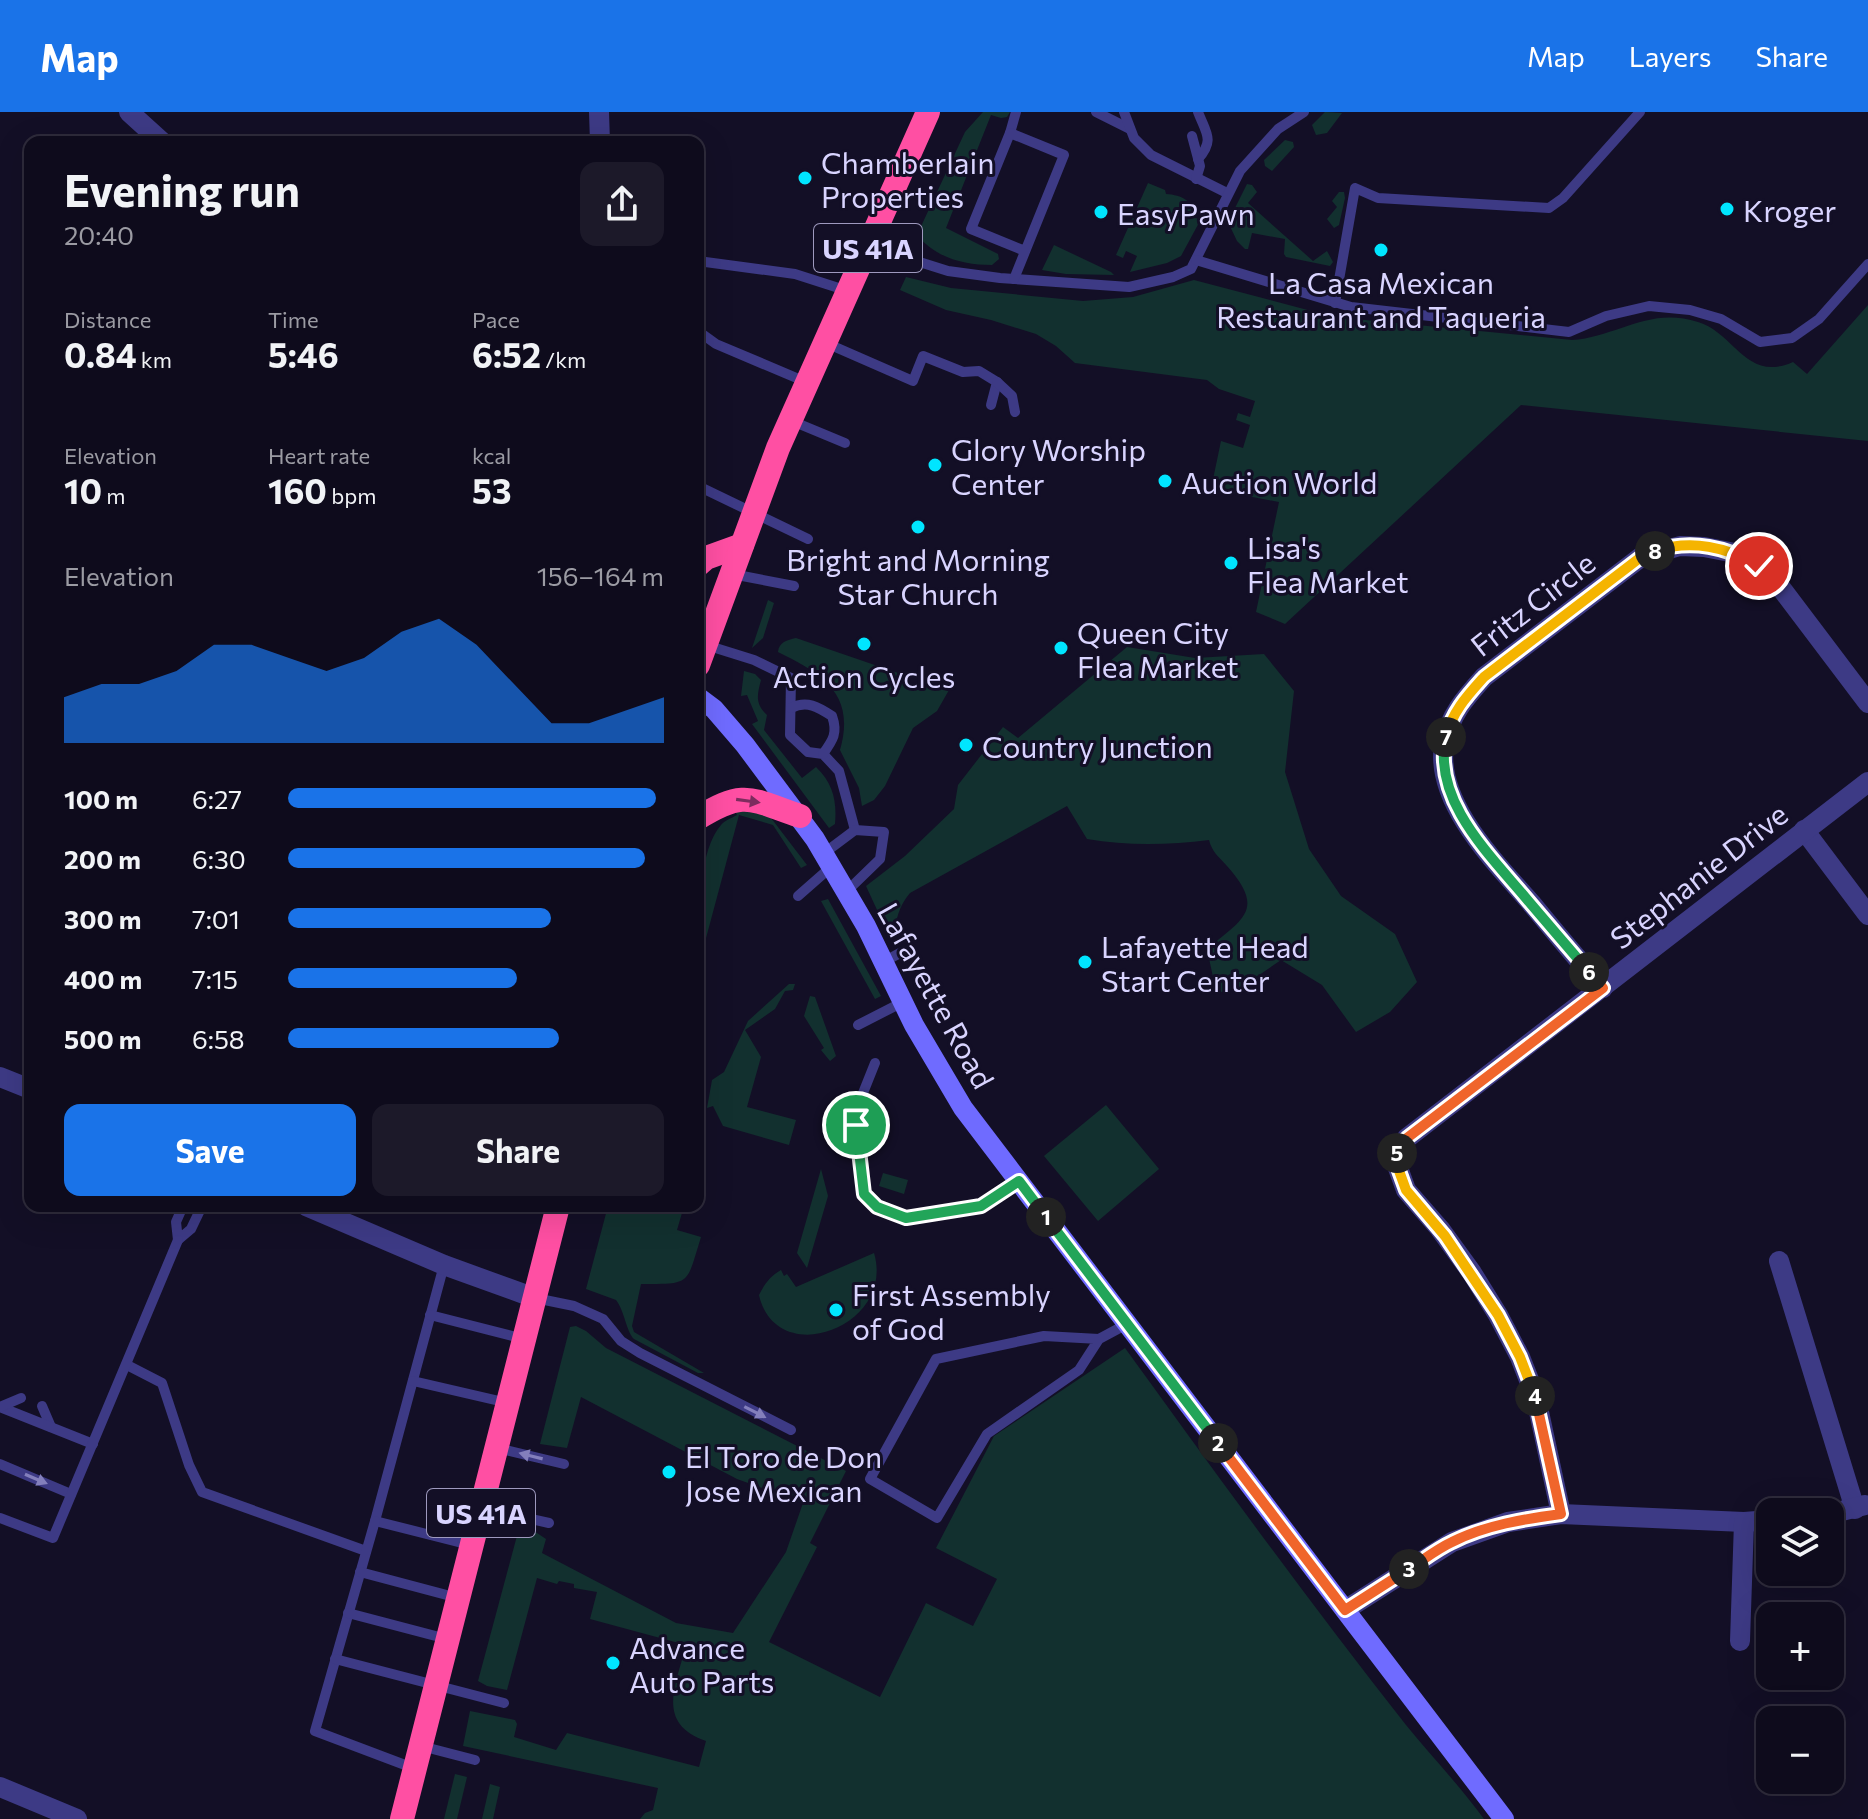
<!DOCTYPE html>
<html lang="en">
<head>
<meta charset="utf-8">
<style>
  :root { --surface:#0e0b1c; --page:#1c1929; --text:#f1f3f6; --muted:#9b9ba3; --line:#2e2b3b; --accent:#1a73e8 }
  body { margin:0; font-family:Commissioner,sans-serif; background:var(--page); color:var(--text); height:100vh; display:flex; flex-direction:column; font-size:30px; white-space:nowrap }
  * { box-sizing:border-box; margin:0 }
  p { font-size:26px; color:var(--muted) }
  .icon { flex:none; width:44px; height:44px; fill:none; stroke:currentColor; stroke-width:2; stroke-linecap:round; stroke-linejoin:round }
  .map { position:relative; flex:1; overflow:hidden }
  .panel { position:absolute; left:24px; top:24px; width:680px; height:1076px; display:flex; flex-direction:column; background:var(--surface); border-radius:16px; box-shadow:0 8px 32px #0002,0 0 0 2px var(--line) }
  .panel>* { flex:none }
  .buttons { position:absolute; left:1756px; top:1386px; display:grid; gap:16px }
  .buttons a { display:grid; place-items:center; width:88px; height:88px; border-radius:16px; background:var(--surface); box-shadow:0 8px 32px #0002,0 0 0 2px var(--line); font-size:40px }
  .pin { position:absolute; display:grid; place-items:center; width:68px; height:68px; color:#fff; margin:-34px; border:4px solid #fff; border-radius:50%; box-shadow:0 2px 8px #0007 }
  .km { position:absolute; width:40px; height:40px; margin:-20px; border-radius:50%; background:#222; color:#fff; font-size:22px; line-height:40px; text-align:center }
  .round { display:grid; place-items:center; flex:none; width:84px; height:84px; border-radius:16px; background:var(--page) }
  .headline { display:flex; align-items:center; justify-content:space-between; height:136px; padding:0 40px }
  h1 { font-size:44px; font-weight:700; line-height:60px }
  .metrics { display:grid; grid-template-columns:repeat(3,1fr); gap:12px; height:136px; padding:8px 40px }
  .metrics div { display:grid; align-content:center }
  .metrics b { font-size:34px; font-weight:700 }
  .metrics small { font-size:22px; font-weight:400 }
  .metrics p { font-size:22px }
  .chart { height:224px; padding:16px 40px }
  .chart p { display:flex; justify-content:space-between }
  .chart svg { width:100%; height:144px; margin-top:8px; fill:var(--accent); opacity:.7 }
  .button { display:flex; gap:16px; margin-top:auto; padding:16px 40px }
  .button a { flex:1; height:92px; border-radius:16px; background:var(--accent); color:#fff; font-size:32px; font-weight:700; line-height:92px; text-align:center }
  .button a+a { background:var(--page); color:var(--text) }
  ul { padding:0 40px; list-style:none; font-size:26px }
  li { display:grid; grid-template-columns:128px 96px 1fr; align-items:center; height:60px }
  li i { height:20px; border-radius:10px; background:var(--accent) }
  header { display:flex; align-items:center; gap:48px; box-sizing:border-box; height:112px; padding:0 40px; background:var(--accent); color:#fff }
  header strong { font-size:38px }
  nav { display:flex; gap:44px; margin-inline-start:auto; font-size:28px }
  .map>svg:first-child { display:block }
  .green { fill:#12302f }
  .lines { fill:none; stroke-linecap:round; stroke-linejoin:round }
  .lane { stroke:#3d3a85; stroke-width:10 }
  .street { stroke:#3d3a85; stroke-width:20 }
  .secondary { stroke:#6f6bff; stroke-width:20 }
  .highway { stroke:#ff4fa3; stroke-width:24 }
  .oneway { fill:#7d2c5e }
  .oneway2 { fill:#837fbc }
  .split-1-casing { stroke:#fff; stroke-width:16 }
  .split-2-casing { stroke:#fff; stroke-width:16 }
  .split-3-casing { stroke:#fff; stroke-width:16 }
  .split-4-casing { stroke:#fff; stroke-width:16 }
  .split-5-casing { stroke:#fff; stroke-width:16 }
  .split-6-casing { stroke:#fff; stroke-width:16 }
  .split-7-casing { stroke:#fff; stroke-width:16 }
  .split-8-casing { stroke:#fff; stroke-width:16 }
  .split-9-casing { stroke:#fff; stroke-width:16 }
  .split-1 { stroke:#22a559; stroke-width:10 }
  .split-2 { stroke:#22a559; stroke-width:10 }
  .split-3 { stroke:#f0652b; stroke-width:10 }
  .split-4 { stroke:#f0652b; stroke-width:10 }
  .split-5 { stroke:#f5b400; stroke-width:10 }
  .split-6 { stroke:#f0652b; stroke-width:10 }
  .split-7 { stroke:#22a559; stroke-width:10 }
  .split-8 { stroke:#f5b400; stroke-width:10 }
  .split-9 { stroke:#f5b400; stroke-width:10 }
  .poi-dot { fill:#00e5ff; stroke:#130f26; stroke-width:3 }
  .labels { text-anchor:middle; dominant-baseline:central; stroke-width:6; stroke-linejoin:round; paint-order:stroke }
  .shield { fill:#130f26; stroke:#9e99be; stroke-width:2 }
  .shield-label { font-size:28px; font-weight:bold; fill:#d9d4ff }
  .poi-label { font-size:30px; fill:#d9d4ff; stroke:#130f26; text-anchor:start }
  .street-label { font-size:30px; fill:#d9d4ff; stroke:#130f26 }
</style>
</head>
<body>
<header>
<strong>Map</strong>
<nav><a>Map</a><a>Layers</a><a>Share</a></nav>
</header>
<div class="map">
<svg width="1868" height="1707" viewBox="0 0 1868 1707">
  <rect width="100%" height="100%" fill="#130f26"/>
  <g class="green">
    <path d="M983 0H1010L1007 5 1001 6 991 3 946 116 998 142 999 147 992 153C964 153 936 146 917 123L965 20Z"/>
    <polygon points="1325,0 1342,1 1327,21 1316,23 1312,13"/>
    <polygon points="1285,28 1293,30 1294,35 1272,59 1265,54 1264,48"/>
    <path d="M1148 71 1165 78 1166 82C1182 83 1194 89 1195 106L1201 107 1181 144 1167 151 1130 160 1137 144 1126 139 1123 146 1116 143Z"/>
    <polygon points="1247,72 1252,73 1257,80 1248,91 1313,149 1327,139 1333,150 1330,154 1286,145 1284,142 1285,127 1252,121 1248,137 1245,137 1237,129 1228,110"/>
    <polygon points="1339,80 1344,80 1345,86 1339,113 1334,116 1327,107 1337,95 1332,89"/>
    <polygon points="1054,133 1111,160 1114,163 1066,162 1042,158"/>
    <path d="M906 165 951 176 1083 189 1133 185 1194 168 1334 205 1572 228C1617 225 1649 194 1698 210 1735 221 1746 271 1793 250L1807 262 1868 193V329L1521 293 1285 512 1256 500 1279 390 1211 377 1221 329 1243 336 1250 313 1236 308 1238 301 1250 305 1255 289 1219 277 1207 268 1075 251 1056 234 1036 222 991 208 946 198 900 178Z"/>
    <polygon points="768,488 774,491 763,526 752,536"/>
    <path d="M796 526 901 562 912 573 949 578 937 599 913 616 885 674 874 688 862 694 859 676 840 638C856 582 823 562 778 540 779 530 787 528 796 526Z"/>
    <path d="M1127 535 1195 546 1264 542 1294 579 1285 660 1309 737 1341 784 1395 822 1417 870 1390 900 1356 920 1322 873 1281 848 1240 876 1221 880 1213 865 1207 837C1245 806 1265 797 1227 754 1219 745 1212 740 1209 728 1169 733 1127 734 1087 727L1067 694 910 781C898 795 896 808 894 826H890L866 774 905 744 954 697 958 673 1003 615 1018 626Z"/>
    <path d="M744 559 755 562 761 568C757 583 755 592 767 603L764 618 802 666 816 655C833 671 837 689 835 712L829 716 752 612 758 609 747 583 741 584Z"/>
    <path d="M734 697 768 702 807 753 801 756 773 713 739 703 698 856C698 820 696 741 721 713 725 708 732 706 737 703Z"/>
    <polygon points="828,787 881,884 875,887 821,789"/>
    <polygon points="789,872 795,872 793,878 785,879 775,897 745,918 761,945 747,995 796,1008 789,1033 723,1014 713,994 707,996 712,968 724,960 748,909"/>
    <polygon points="810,884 815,885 836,944 830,949 821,938 824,936 804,904"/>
    <polygon points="1106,993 1159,1057 1098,1109 1044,1044"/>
    <polygon points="821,1057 828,1084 807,1156 797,1141"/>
    <polygon points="883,1061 908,1068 904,1082 879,1074"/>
    <path d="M608 1094H684L677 1118 701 1125C686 1173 692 1172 641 1172L632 1214 634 1220 704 1261H698L634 1227C626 1219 625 1200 616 1188L586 1177Z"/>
    <path d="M874 1141C896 1215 776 1259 759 1183 764 1173 770 1164 781 1158L784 1164 787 1162 796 1175Z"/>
    <path d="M576 1214 586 1219 606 1236 846 1359 810 1431 817 1435 769 1530 880 1585 926 1491 973 1514 997 1467 936 1436 994 1324 1125 1236C1217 1363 1309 1490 1406 1613 1432 1645 1460 1674 1484 1707H640L645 1701 653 1698 658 1676 463 1634 470 1599 515 1608 517 1612 514 1625 556 1638 567 1621 699 1655 706 1629C654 1611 677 1571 686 1533L590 1507 597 1480 574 1476V1472L559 1469 557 1472 537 1466 507 1578 487 1574 478 1569 518 1420 534 1419 546 1427 542 1441 676 1511 733 1521 786 1440 803 1391 737 1367 581 1285 567 1336 540 1332 570 1215Z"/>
    <polygon points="455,1662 467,1665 457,1707 444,1707"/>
    <polygon points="490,1672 500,1675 493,1707 482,1707"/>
  </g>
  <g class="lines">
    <g class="lane">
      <polyline points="1096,0 1130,17"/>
      <polyline points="1124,0 1134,26 1151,43 1227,81"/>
      <polyline points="1010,21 1016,0"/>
      <polyline points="1192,24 1200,54 1196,67"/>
      <path d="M1198 47C1215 28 1206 21 1198 0"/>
      <polyline points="872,128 910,147 948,159 1000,166 1129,175 1173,165 1191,157 1240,59 1278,17 1304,0"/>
      <polyline points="1196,148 1351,195 1569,220 1606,204 1649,194 1690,198 1721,207 1760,230 1792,226 1819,207 1868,152"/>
      <polyline points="698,149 795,162 848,179"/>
      <polyline points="1014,167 1064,43 1010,21 971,117 1025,139"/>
      <polyline points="1335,191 1355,76 1378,86 1549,96 1563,86 1640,0"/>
      <polyline points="698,219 716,232 806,270"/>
      <polyline points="826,231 913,269 923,244 963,260 979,259 997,270 991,293"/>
      <polyline points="997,270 1012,284 1015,300"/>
      <polyline points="792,309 845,331"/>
      <polyline points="698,374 808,427"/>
      <polyline points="732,462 794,474"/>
      <polyline points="706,533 754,548 791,566 790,623 808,640 823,642 839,659 855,718"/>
      <path d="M791 596C807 588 818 595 832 604 838 621 833 628 823 642"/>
      <polyline points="823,742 855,718 884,720 880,747 846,780"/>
      <polyline points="798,784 831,755"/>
      <polyline points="883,850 902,840"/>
      <polyline points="858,913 903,890"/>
      <polyline points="875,951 857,996 856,1013 864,1082 877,1095 906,1106 981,1094 1019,1069"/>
      <polyline points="183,1094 176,1110 178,1128 191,1117 202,1094"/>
      <polyline points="444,1153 375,1409 470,1433"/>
      <polyline points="535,1186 574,1194 603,1207 621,1229 640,1241 791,1318"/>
      <polyline points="430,1203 524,1227"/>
      <polyline points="1099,1227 1079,1258 987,1322 937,1406 870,1367 936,1247 1044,1224 1099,1227 1127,1212"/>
      <polyline points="127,1253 162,1271 189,1353 202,1380 366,1439"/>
      <polyline points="413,1269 508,1291"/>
      <polyline points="42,1294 51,1315"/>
      <polyline points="0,1295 93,1332"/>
      <polyline points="0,1295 21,1286"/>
      <polyline points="497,1336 564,1352"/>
      <polyline points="0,1352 71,1382"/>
      <polyline points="482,1396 549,1411"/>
      <polyline points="0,1406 53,1426 178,1128"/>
      <polyline points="375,1409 315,1619 413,1656"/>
      <polyline points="360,1460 458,1486"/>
      <polyline points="348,1501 447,1527"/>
      <polyline points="335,1547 504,1591"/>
      <polyline points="421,1634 475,1648"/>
    </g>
    <g class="street">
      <polyline points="129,0 162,30"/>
      <polyline points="599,0 600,30"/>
      <polyline points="1804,718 1868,803"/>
      <path d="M1603 876C1578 848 1555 820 1531 791 1496 751 1435 691 1444 633 1449 604 1465 586 1484 565L1641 445 1680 434 1704 435 1740 442 1772 464 1868 591"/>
      <polyline points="0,965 30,977"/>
      <polyline points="306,1094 444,1153 535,1186"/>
      <polyline points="1779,1149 1855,1397"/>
      <polyline points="1561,1402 1536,1286 1520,1245 1498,1203 1472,1161 1440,1117 1406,1078 1394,1045 1407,1026 1868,670"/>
      <polyline points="1830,1402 1865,1393"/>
      <polyline points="1345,1498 1452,1430 1508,1410 1561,1402 1744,1410 1770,1408"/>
      <polyline points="1740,1529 1744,1410"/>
      <polyline points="0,1675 77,1707"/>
    </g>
    <polyline class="secondary" points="698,585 714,597 745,633 815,727 866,814 914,913 963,996 1504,1707"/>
    <g class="highway">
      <polyline points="698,453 706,446 742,433"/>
      <polyline points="698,553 778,336 928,0"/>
      <path d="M698 706C745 677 750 687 800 704"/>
      <polyline points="402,1707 558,1094"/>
    </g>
  </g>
  <defs><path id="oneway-solid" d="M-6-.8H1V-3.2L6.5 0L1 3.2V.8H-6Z" transform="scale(2)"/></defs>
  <use class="oneway" href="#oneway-solid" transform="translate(748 689) rotate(8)"/>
  <g class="oneway2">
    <use href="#oneway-solid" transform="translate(755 1300) rotate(27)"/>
    <use href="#oneway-solid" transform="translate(531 1344) rotate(-166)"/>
    <use href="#oneway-solid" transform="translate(36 1367) rotate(23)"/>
  </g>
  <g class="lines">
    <defs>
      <polyline id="split-1" points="856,1013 864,1082 877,1095 906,1106 981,1094 1019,1069 1046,1105"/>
      <polyline id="split-2" points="1046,1105 1218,1331"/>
      <polyline id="split-3" points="1218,1331 1345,1498 1409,1457"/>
      <path id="split-4" d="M1409 1457C1423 1448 1437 1437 1452 1430 1486 1413 1524 1407 1561 1402L1535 1284"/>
      <polyline id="split-5" points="1397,1041 1394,1045 1406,1078 1445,1124 1498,1203 1520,1245 1535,1284"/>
      <polyline id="split-6" points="1397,1041 1407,1026 1603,876 1589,860"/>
      <path id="split-7" d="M1446 625C1432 687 1488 741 1525 785 1546 810 1568 835 1589 860"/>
      <path id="split-8" d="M1446 625C1452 600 1467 584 1484 565L1641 445 1655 439"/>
      <path id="split-9" d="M1655 439C1691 427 1728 435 1759 454"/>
    </defs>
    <use href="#split-1" class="split-1-casing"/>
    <use href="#split-2" class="split-2-casing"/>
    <use href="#split-3" class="split-3-casing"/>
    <use href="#split-4" class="split-4-casing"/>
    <use href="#split-5" class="split-5-casing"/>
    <use href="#split-6" class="split-6-casing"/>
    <use href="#split-7" class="split-7-casing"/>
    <use href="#split-8" class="split-8-casing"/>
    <use href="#split-9" class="split-9-casing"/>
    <use href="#split-1" class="split-1"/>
    <use href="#split-2" class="split-2"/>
    <use href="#split-3" class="split-3"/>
    <use href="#split-4" class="split-4"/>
    <use href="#split-5" class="split-5"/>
    <use href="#split-6" class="split-6"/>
    <use href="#split-7" class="split-7"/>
    <use href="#split-8" class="split-8"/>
    <use href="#split-9" class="split-9"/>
  </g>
  <g class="poi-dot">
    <circle cx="805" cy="66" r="8"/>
    <circle cx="1727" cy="97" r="8"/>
    <circle cx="1101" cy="100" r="8"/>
    <circle cx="1381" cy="138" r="8"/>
    <circle cx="935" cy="353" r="8"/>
    <circle cx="1165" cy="369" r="8"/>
    <circle cx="918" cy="415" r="8"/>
    <circle cx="1231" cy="451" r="8"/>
    <circle cx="864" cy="532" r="8"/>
    <circle cx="1061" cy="536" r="8"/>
    <circle cx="966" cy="633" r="8"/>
    <circle cx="1085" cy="850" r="8"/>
    <circle cx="836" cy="1198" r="8"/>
    <circle cx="669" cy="1360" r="8"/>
    <circle cx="613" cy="1551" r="8"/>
  </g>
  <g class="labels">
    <g class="shield">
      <rect x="814" y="112" width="108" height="48" rx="6"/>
      <rect x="427" y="1377" width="108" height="48" rx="6"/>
    </g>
    <g class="shield-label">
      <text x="868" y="136">US 41A</text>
      <text x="481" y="1401">US 41A</text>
    </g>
    <g class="poi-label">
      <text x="821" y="49">Chamberlain<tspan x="821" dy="34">Properties</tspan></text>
      <text x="1743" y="97">Kroger</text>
      <text x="1117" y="100">EasyPawn</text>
      <text x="1381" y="169" text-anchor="middle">La Casa Mexican<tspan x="1381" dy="34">Restaurant and Taqueria</tspan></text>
      <text x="951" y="336">Glory Worship<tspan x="951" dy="34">Center</tspan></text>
      <text x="1181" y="369">Auction World</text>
      <text x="1247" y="434">Lisa's<tspan x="1247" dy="34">Flea Market</tspan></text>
      <text x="918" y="446" text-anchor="middle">Bright and Morning<tspan x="918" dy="34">Star Church</tspan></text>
      <text x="1077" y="519">Queen City<tspan x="1077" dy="34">Flea Market</tspan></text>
      <text x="864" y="563" text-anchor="middle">Action Cycles</text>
      <text x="982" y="633">Country Junction</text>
      <text x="1101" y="833">Lafayette Head<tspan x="1101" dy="34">Start Center</tspan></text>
      <text x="852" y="1181">First Assembly<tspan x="852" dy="34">of God</tspan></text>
      <text x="685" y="1343">El Toro de Don<tspan x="685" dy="34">Jose Mexican</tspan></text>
      <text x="629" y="1534">Advance<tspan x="629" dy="34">Auto Parts</tspan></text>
    </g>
    <g class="street-label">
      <text transform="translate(1532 491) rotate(-38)">Fritz Circle</text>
      <text transform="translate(1698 763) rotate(-38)">Stephanie Drive</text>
      <text transform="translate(937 883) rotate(61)">Lafayette Road</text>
    </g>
  </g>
</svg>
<div class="buttons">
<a><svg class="icon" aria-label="layers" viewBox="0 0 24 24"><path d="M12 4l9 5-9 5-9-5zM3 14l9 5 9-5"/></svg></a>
<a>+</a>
<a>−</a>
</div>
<div class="pin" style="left:856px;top:1013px;background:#1e9e55"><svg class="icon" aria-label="arrive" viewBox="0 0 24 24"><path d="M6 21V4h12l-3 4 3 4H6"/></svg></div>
<div class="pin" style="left:1759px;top:454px;background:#d93025"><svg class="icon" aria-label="check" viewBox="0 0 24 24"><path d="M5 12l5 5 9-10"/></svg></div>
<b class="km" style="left:1046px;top:1105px">1</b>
<b class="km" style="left:1218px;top:1331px">2</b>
<b class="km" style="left:1409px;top:1457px">3</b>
<b class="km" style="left:1535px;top:1284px">4</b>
<b class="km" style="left:1397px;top:1041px">5</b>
<b class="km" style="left:1589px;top:860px">6</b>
<b class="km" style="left:1446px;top:625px">7</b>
<b class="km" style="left:1655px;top:439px">8</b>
<section class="panel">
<div class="headline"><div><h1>Evening run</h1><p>20:40</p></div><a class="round"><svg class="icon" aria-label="share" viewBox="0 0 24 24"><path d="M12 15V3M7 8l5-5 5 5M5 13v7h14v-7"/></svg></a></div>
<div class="metrics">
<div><p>Distance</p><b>0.84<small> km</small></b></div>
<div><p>Time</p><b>5:46</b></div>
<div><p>Pace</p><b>6:52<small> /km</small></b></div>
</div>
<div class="metrics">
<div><p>Elevation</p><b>10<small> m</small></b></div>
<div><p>Heart rate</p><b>160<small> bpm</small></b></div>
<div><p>kcal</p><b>53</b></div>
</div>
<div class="chart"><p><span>Elevation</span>156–164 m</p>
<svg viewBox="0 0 160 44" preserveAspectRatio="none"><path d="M0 44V30L10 26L20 26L30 22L40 14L50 14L60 18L70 22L80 18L90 10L100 6L110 14L120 26L130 38L140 38L150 34L160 30V44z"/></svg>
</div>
<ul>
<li><b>100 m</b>6:27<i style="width:98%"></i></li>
<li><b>200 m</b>6:30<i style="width:95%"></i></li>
<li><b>300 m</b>7:01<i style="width:70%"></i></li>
<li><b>400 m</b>7:15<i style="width:61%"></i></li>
<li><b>500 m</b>6:58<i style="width:72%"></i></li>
</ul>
<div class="button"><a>Save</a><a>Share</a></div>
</section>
</div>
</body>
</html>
